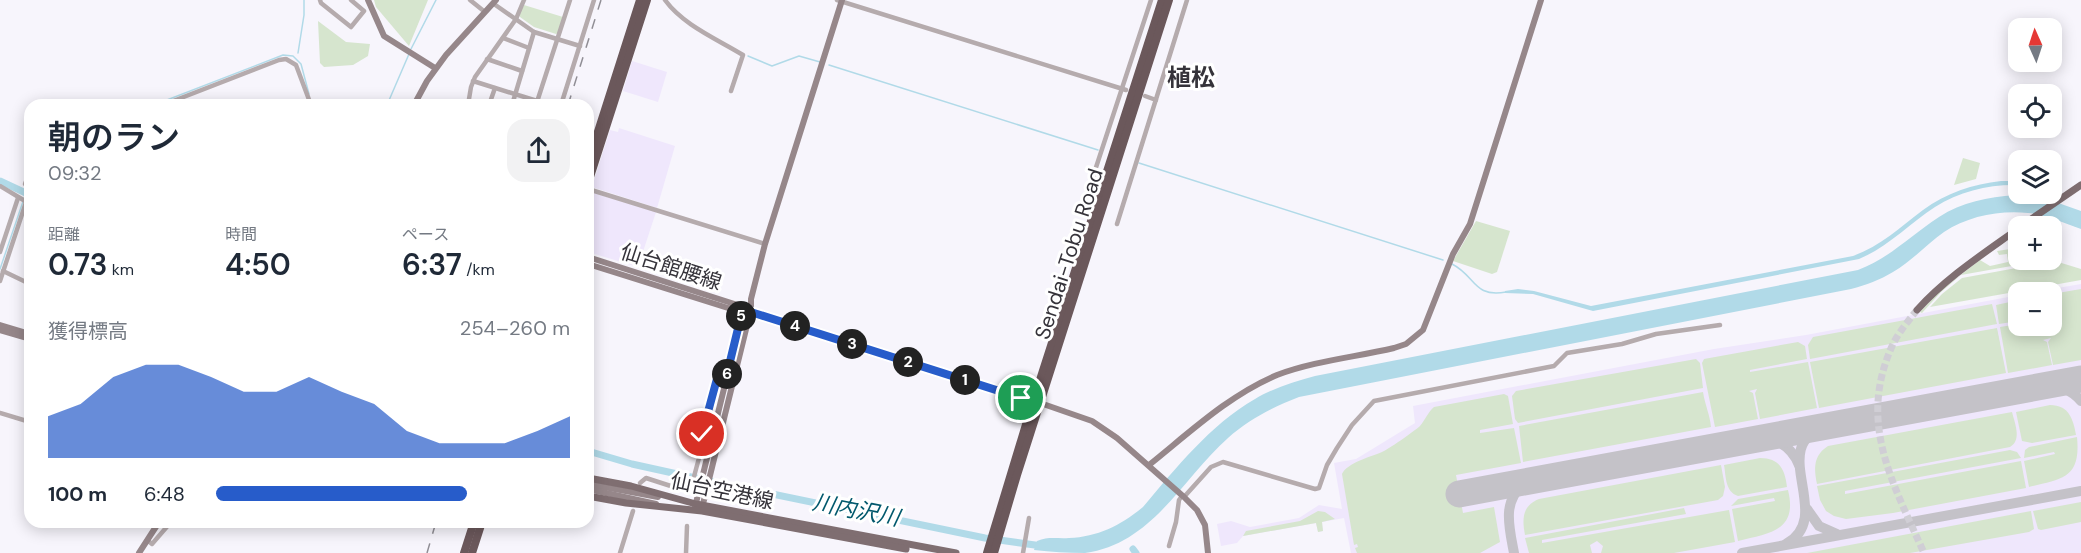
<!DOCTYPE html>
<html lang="ja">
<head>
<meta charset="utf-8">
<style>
  :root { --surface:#fff; --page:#f2f2f3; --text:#1f2937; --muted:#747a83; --accent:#275cca }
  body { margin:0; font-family:"DM Sans","Noto Sans JP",sans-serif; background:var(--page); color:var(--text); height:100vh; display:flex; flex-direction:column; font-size:22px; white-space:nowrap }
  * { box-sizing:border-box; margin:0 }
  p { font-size:20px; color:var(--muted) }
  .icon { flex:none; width:33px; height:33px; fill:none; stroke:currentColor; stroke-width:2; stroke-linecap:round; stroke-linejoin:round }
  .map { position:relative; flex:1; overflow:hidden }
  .side { position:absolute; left:24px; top:99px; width:570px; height:429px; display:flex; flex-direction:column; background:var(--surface); border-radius:18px; box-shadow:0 3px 15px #0003 }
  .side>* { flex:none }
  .needle { width:39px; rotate:357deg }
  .buttons { position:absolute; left:2008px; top:18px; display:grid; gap:12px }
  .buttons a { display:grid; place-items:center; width:54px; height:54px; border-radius:12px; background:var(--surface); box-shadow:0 3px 15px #0003; font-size:30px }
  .pin { position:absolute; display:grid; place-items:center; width:51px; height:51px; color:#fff; margin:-26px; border:3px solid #fff; border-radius:50%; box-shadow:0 2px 6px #0007 }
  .km { position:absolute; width:30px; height:30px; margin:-15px; border-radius:50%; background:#222; color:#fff; font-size:16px; line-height:30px; text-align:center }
  .round { display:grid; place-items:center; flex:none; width:63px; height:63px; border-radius:18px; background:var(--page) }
  .head { display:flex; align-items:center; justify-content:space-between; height:102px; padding:0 24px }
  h1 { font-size:33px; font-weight:600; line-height:45px }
  .stats { display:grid; grid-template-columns:repeat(3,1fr); gap:9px; height:102px; padding:6px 24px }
  .stats div { display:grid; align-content:center }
  .stats b { font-size:30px; font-weight:600 }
  .stats small { font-size:16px; font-weight:400 }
  .stats p { font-size:16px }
  .chart { height:168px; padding:12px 24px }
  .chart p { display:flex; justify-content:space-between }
  .chart svg { width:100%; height:108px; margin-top:6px; fill:var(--accent); opacity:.7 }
  ul { padding:0 24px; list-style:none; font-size:20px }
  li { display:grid; grid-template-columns:96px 72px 1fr; align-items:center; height:45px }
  li i { height:15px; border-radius:8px; background:var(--accent) }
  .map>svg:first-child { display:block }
  .built { fill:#efe7fc }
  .green { fill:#d6e5ce }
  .water { fill:#b1dae8 }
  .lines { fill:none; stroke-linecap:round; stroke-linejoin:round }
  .stream { stroke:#b1dae8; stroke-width:1.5 }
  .river { stroke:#b1dae8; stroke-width:7 }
  .taxiway { stroke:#c4c2c8; stroke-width:10 }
  .runway { stroke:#c4c2c8; stroke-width:27 }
  .primary-tunnel { stroke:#d0ced5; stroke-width:7; stroke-dasharray:7 3.5; stroke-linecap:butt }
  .street { stroke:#b5abad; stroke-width:4.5 }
  .secondary { stroke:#96878a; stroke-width:6 }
  .primary { stroke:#7f6e71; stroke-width:7 }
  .highway { stroke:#6b585b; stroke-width:8 }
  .rail { stroke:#908e95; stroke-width:1.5; stroke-dasharray:10 10; stroke-linecap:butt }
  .route-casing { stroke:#fff; stroke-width:12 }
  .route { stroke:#275cca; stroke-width:8 }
  .labels { text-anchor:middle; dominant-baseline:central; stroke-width:6; stroke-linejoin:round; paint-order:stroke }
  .street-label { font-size:21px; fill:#35333a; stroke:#fff }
  .water-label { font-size:22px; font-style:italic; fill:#02596d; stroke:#fff }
  .quarter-label { font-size:24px; font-weight:bold; fill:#35333a; stroke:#fff }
</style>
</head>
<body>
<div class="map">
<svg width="2081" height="553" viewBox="0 0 2081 553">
  <rect width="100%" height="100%" fill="#f7f5fc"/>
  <g class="built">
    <polygon points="632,61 667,72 658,102 623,91"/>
    <polygon points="619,128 675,146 657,208 592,187 610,130 618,132"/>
    <polygon points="590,192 656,212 638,267 588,252 588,200"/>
    <polygon points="2081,284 2081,553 1351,553 1344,518 1322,522 1323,531 1318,532 1316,523 1243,536 1237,543 1221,546 1217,524 1231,521 1250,527 1299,518 1319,505 1342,509 1334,463 1356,459 1415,423 1413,406 1714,349 1806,335 2019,295 2019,326 2052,326 2052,292 2034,292"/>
  </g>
  <g class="green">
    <polygon points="374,0 428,0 409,46 376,7"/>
    <polygon points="524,5 563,17 558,33 556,34 534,27 520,17 519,15"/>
    <polygon points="318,21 346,42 370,44 368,56 353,65 324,67 320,63"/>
    <polygon points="1963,158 1980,163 1976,179 1954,185"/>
    <polygon points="1476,221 1510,231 1497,272 1492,274 1453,261"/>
    <polygon points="2017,248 2019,249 2019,260 2046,260 1961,275 1941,292 1922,313 1920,312 1940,291 1980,260 1990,266 2008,262 2007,254 1999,255 1997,251"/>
    <polygon points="2055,261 2081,269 2081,280 1930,307 1942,294 1962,278"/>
    <polygon points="2081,289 2081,360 2053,365 2048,342 2051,338 2043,340 2047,342 2052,365 2008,373 2000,327 2019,324 2018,321 1999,324 1996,305 2019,300 2019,326 2052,326 2052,294"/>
    <polygon points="1992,304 1997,324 1810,359 1808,345 1813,337"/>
    <polygon points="1997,328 2006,373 1819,408 1810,362"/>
    <polygon points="1798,342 1805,346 1807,359 1750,370 1750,372 1808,362 1817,408 1760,419 1755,393 1757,389 1749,391 1753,393 1758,419 1715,427 1702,363 1704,359"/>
    <polygon points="1696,359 1700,363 1703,388 1518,423 1515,419 1512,396 1516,391"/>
    <path d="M1703 392C1705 405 1710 415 1711 427L1523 462 1519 426Z"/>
    <path d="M1504 394 1508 396 1513 424 1480 430V433L1514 428 1521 463 1456 475 1463 513 1494 507 1500 542 1480 553H1357L1355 548 1358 547 1357 544 1354 545 1342 474C1347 463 1370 457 1382 452 1386 451 1416 430 1420 426 1425 420 1428 412 1434 407Z"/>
    <path d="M2050 405C2069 405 2073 419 2076 435L2032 443 2022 441 2016 412Z"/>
    <path d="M2012 412C2015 424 2022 440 2010 447L1817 484C1814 468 1813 456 1828 446Z"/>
    <path d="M2077 437C2081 478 2063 479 2029 487L2024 461 2055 454 2054 452 2024 458 2025 450 2029 447Z"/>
    <polygon points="2010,450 2017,452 2021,458 1845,491 1845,494 2021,461 2026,488 1893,513 1846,519 1834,516 1826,511 1820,500 1817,486"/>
    <path d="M1760 458C1780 458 1785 470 1787 487L1738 496C1725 492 1726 476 1724 465Z"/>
    <path d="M1721 465 1725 487 1723 496 1718 500 1525 535C1522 519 1522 506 1539 499Z"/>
    <path d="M1788 490C1798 531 1770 533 1738 541L1732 509 1775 501 1774 498 1731 506 1738 499Z"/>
    <polygon points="2081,502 2081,522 2041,530 2038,529 2033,511"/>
    <polygon points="1684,508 1686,514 1542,540 1542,543 1729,510 1735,542 1674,553 1601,553 1603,546 1597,541 1590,545 1592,553 1529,553 1525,538"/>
    <polygon points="1318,511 1325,512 1335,519 1322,522 1323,531 1318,532 1316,523 1243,536 1246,531 1300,521"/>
    <polygon points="2031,511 2034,529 2029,532 1910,553 1807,553"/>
  </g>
  <g class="water">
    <path d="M2001 181H2019V185C1990 184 1960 191 1935 207 1909 224 1888 247 1859 259L1593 311 1533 294 1505 293V291L1518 289 1534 291 1591 306 1853 256C1881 246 1900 227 1923 210 1946 193 1973 184 2001 181Z"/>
    <path d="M2015 195 2047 199 2081 211V229C2063 223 2047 215 2028 213 2000 210 1968 216 1944 232 1927 244 1912 261 1893 272 1880 280 1866 285 1851 289L1299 397C1273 407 1249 419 1228 438 1182 479 1152 544 1085 553 1068 553 1051 552 1034 550L1037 541C1049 536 1057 539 1069 538 1098 537 1121 525 1143 507 1176 468 1210 425 1255 399 1273 388 1294 382 1315 376L1858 270C1890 258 1911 235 1939 217 1962 202 1988 197 2015 195Z"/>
  </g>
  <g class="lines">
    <g class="stream">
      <polyline points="411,49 436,0"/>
      <polyline points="298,53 304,15 304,0"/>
      <polyline points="748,56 772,66 799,56 820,62"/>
      <polyline points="829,65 1098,150"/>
      <polyline points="154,105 283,55 293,56 301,64 309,94"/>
      <polyline points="387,105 409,54"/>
      <polyline points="1139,163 1443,260"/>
      <path d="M1452 264C1476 276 1473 298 1506 292"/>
      <polyline points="0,269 30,181"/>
    </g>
    <g class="river">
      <polyline points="0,181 30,195"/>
      <polyline points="588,451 632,464 700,479 985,538 1042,546"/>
      <polyline points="1133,549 1136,553"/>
    </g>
    <g class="taxiway">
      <path d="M2044 386C2059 386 2071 389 2081 401"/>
      <path d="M1761 438C1779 439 1792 448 1799 465"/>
      <polyline points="1807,509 1819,526 1837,534"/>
      <path d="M1786 544C1837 516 1763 444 1828 426"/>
      <path d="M1514 553C1509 526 1501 500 1527 481"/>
      <polyline points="1742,553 2081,491"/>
    </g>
    <polyline class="runway" points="1459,494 2081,379"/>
    <path class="primary-tunnel" d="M1917 310C1909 320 1899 332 1893 344 1857 422 1892 481 1924 553"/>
    <g class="street">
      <polyline points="320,0 321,3 351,27 364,11 351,0"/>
      <polyline points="470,0 485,12"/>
      <path d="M665 0C683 25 717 39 743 55L731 91"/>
      <polyline points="837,0 1126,90"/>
      <polyline points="494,4 534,32 580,46"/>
      <polyline points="503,38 529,48"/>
      <polyline points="487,59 522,71"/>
      <polyline points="473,81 550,105"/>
      <polyline points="1145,96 1156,100"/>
      <polyline points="163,105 279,60 286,59 296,65 311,105"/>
      <polyline points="468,105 471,87 475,77 516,19 524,0"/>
      <polyline points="489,105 495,88"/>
      <polyline points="512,105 534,32"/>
      <polyline points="536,105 570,0"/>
      <polyline points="561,105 594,0"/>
      <polyline points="30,171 25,184 30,187"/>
      <polyline points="0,186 30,204"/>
      <polyline points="588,189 765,244"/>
      <polyline points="1081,213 1151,0"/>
      <polyline points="1117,224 1187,0"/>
      <polyline points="0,252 18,198"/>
      <polyline points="3,271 30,284"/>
      <polyline points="0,281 30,190"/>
      <polyline points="0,413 30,422"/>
      <polyline points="640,483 646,478 680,489 692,484 699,458 701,434 718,375 726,378"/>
      <polyline points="1184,497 1211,467 1223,462 1315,489 1319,488 1327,465 1337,448 1352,425 1374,401 1554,366 1567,353 1622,344 1656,334 1720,325"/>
      <polyline points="147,540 152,544 171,522"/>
      <polyline points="1169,546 1176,522 1179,500 1182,496"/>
      <polyline points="620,553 633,511"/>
      <polyline points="686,553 687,526"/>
      <polyline points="1023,553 1029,518"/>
    </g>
    <g class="secondary">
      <polyline points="368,0 384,36 435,68"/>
      <polyline points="414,105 427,81 446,55 496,0"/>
      <polyline points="588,257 747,308"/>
      <polyline points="588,264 728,308 749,314 755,313 1027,399"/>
      <polyline points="0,325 30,334"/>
      <polyline points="0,330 30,339"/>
      <polyline points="1046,405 1092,421 1117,438 1184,497 1197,510 1205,525 1208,553"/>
      <path d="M1149 465C1189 433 1229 395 1277 375 1314 361 1356 357 1394 348L1406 344 1423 330 1453 254 1470 224 1541 0"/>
      <polyline points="588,484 658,497"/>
      <polyline points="588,489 656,504"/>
      <polyline points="695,507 744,307"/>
      <polyline points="702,508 751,309 751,299 765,244 842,0"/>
      <polyline points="139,553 159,522"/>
    </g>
    <g class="primary">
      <polyline points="2021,226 2081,185"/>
      <path d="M1917 310C1947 277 1983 254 2019 228"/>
      <polyline points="588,478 631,486 696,504 956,553"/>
      <polyline points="588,496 626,503 702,511 906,549"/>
    </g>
    <g class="highway">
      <polyline points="588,163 640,0"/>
      <polyline points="588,183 647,0"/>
      <polyline points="464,553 474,522"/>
      <polyline points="472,553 482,522"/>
      <polyline points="987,553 1031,408 1162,0"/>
      <polyline points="994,553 1017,475 1169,0"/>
    </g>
    <g class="rail">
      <polyline points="568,105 601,0"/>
      <polyline points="427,553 436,522"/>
    </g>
  </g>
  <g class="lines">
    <defs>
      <polyline id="route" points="702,434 718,375 726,378 742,312 754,313 1021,398"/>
    </defs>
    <use href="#route" class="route-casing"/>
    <use href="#route" class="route"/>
  </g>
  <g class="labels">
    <g class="street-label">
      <text transform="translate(1069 254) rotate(-72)">Sendai-Tobu Road</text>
      <text transform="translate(671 267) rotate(18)">仙台館腰線</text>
      <text transform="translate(722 491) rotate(12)">仙台空港線</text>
    </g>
    <g class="water-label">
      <text transform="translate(856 510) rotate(11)">川内沢川</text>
    </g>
    <g class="quarter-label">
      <text x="1191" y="77">植松</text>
    </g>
  </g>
</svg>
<div class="buttons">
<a><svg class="needle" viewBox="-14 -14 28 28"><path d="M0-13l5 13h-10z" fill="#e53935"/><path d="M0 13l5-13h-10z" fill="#747a83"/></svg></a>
<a><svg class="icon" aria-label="locate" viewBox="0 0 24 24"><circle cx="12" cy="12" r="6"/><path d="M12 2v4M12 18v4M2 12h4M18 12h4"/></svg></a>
<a><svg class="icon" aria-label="layers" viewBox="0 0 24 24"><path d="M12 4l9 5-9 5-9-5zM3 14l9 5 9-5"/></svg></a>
<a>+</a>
<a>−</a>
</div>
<div class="pin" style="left:1021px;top:398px;background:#1e9e55"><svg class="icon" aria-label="arrive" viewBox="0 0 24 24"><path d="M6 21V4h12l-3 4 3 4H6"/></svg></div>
<div class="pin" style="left:702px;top:434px;background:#d93025"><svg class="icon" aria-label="check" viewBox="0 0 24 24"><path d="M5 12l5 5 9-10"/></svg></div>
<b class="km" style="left:965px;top:380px">1</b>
<b class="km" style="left:908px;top:362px">2</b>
<b class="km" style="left:852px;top:344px">3</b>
<b class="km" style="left:795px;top:326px">4</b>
<b class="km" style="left:741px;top:316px">5</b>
<b class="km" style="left:727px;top:374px">6</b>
<section class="side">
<div class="head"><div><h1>朝のラン</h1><p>09:32</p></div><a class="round"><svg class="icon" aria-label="share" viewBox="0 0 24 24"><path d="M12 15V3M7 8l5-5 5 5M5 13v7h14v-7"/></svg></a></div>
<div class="stats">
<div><p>距離</p><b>0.73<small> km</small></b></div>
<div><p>時間</p><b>4:50</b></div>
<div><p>ペース</p><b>6:37<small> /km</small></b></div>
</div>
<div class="chart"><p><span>獲得標高</span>254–260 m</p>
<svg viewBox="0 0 160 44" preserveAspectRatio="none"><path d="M0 44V27L10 22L20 11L30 6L40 6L50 11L60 17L70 17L80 11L90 17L100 22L110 33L120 38L130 38L140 38L150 33L160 27V44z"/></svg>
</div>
<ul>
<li><b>100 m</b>6:48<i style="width:71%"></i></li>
</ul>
</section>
</div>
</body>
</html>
